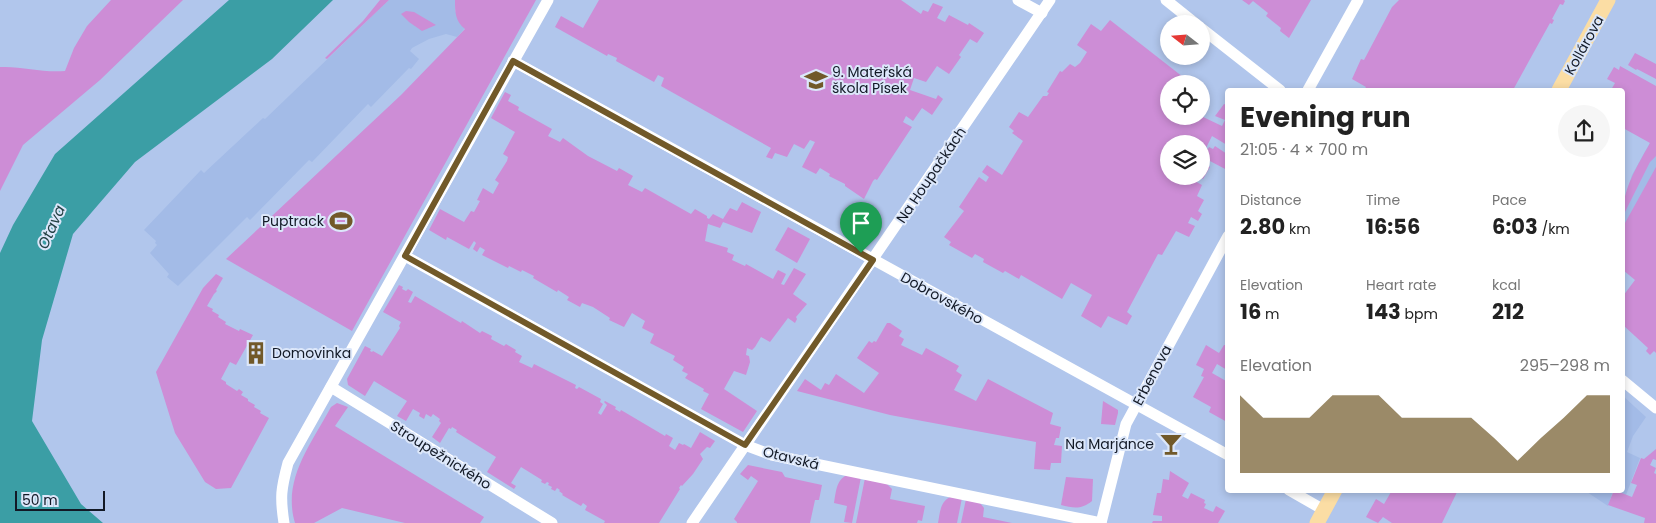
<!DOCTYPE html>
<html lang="en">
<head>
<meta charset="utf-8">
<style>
  :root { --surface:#fff; --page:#f6f6f6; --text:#222; --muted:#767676; --accent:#715929 }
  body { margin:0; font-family:Poppins,sans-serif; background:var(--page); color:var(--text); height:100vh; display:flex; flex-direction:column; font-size:19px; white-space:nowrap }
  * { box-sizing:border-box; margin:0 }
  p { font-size:16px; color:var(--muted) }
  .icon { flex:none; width:28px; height:28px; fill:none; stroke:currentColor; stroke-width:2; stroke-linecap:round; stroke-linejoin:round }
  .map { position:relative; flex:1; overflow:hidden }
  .drawer { position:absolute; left:1225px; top:88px; width:400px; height:405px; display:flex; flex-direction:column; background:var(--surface); border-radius:5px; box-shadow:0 2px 8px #0003 }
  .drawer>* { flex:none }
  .needle { width:32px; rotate:287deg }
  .tools { position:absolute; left:1160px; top:15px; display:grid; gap:10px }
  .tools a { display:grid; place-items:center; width:50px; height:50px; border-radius:50%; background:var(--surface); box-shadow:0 2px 8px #0003; font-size:25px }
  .scale { position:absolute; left:15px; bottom:12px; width:90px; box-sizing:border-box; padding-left:5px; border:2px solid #121926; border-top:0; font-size:14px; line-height:18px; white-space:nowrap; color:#121926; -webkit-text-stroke:4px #dce7fa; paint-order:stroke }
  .pin { position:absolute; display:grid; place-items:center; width:42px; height:42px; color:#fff; margin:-51px -21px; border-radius:50% 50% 50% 0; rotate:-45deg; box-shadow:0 0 5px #0007 }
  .pin .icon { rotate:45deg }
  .round { display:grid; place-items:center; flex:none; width:52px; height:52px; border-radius:26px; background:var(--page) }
  .overview { display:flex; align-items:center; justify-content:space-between; height:85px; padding:0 15px }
  h1 { font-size:28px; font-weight:700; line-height:38px }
  .metrics { display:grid; grid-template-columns:repeat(3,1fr); gap:8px; height:85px; padding:5px 15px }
  .metrics div { display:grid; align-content:center }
  .metrics b { font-size:21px; font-weight:700 }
  .metrics small { font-size:14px; font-weight:400 }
  .metrics p { font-size:14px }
  .chart { height:140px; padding:10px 15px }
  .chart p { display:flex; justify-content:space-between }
  .chart svg { width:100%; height:90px; margin-top:5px; fill:var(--accent); opacity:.7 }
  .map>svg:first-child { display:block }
  .built { fill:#a3bbe7 }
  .green { fill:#cd8dd6 }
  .water { fill:#3b9ea5 }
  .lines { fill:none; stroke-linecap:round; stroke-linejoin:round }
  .minor { stroke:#fff; stroke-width:11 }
  .major { stroke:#fbdda4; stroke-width:15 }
  .route-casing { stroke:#fff; stroke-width:10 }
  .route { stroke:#715929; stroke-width:6 }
  .labels { text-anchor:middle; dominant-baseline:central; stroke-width:4; stroke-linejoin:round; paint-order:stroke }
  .street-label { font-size:14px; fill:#121926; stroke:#dce7fa }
  .poi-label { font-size:14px; fill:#121926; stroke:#dce7fa; text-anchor:start }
  .water-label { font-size:15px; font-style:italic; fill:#234144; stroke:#dce7fa }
</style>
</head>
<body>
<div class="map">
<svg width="1656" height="523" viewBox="0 0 1656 523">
  <rect width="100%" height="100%" fill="#b1c6ec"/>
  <g class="built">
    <polygon points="389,0 455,0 455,11 465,28 457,37 446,34 429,39 412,48 410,51 419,59 411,69 409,68 371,107 368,104 312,162 309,160 250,220 247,217 178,286 167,277 169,274 150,253 157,245 155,243 156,241 144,230 201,170 204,173 263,118 265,119"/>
    <polygon points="1656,132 1656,173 1623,233 1623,206 1632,175"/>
    <polygon points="1623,396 1646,417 1633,436 1627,452 1640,458 1626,495 1613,491 1608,506 1584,490 1622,490"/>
  </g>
  <g class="green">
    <path d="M111 0H183L100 80 23 145 0 191V67C23 66 42 73 65 71L74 48 87 26Z"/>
    <polygon points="380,0 389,0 327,59 325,58 363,21"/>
    <path d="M455 0H536L352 331 226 259 401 95 465 29C455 21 455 12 455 0Z"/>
    <polygon points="599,0 901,0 921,14 923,10 928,12 933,3 943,7 937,18 945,22 949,15 968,25 969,23 984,33 977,43 970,39 959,55 961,57 949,74 937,66 926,82 914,78 910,90 936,99 938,95 943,99 932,115 922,108 913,121 906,116 903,122 912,127 877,180 875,179 873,181 864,199 845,186 845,184 829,176 830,174 820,168 816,174 802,167 815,142 810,140 804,149 794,144 787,157 775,153 772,159 766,157 771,148 661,86 664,78 658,75 654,82 616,61 617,58 608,54 607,56 555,27 561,16 583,28"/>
    <polygon points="1242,0 1311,0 1289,38 1280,31 1281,28 1266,16 1268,13 1253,1 1249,5"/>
    <polygon points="1399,0 1564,0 1565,1 1563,5 1560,4 1552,19 1554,20 1552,24 1550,23 1513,90 1364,90 1366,87 1352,79 1361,59 1364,60 1392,7"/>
    <polygon points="406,11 414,12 436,25 422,31 409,22 401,14"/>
    <polygon points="1110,20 1192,84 1169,84 1169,116 1201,116 1222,126 1225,120 1215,116 1224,104 1227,105 1227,145 1212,136 1206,148 1208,149 1209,147 1213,149 1215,146 1227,154 1228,168 1227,170 1208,160 1205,165 1210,167 1203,179 1199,176 1201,176 1201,144 1169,144 1169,176 1192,176 1191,179 1202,185 1197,196 1204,200 1198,211 1202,214 1198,221 1191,217 1188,223 1195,226 1189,237 1176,231 1162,255 1158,254 1127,312 1132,316 1127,325 1108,316 1101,328 1081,316 1092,295 1071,283 1062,299 1021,275 1019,279 1005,271 1003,273 983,262 984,259 975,254 972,258 949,245 951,242 944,237 964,211 959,207 979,177 986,182 989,177 982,172 987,165 1002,175 1023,141 1012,133 1014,131 1009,127 1019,112 1028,117 1043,96 1047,96 1049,93 1047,92 1060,71 1062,72 1070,64 1075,67 1080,63 1087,52 1077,45 1091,24 1101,31"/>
    <polygon points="1635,53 1656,64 1656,79 1637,69 1636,70 1628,65"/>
    <path d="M1620 66 1656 86V156L1650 162 1623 216C1622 189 1638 165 1650 143L1623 128 1622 90H1611L1615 83 1607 79 1614 67 1619 70Z"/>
    <polygon points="505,92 511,95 508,101 519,107 518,110 552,129 548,136 560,142 563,138 588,156 617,171 619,168 633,176 628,185 642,192 645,188 691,214 695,209 707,216 707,218 709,219 713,214 723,219 730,208 737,211 742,202 761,212 752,233 723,222 720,228 708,224 705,241 728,248 727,252 734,255 732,260 745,266 746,264 773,279 778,270 786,274 781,284 784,285 794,268 806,274 793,294 807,304 796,317 797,319 795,323 788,318 770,342 761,337 755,347 752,350 747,348 746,355 749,356 750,362 746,375 734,371 724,389 757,411 743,432 701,409 709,394 703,391 704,389 685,378 688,374 682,371 684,367 673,360 675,356 650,343 654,334 642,328 645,321 632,313 624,327 609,320 610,318 593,307 582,303 580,307 567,300 569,297 558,290 557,292 533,278 534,276 522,270 521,272 509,266 508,268 482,255 485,250 480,247 477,252 473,249 476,243 474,241 469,249 447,237 446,240 429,230 440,209 464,222 471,211 474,212 480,201 477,200 483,188 493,194 499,183 495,180 507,161 508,157 503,154 515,132 491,118"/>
    <polygon points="1656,167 1656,353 1654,351 1650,355 1646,351 1648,348 1623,325 1623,296 1635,280 1623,270 1623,233 1625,223"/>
    <polygon points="788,227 810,239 797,263 775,250"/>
    <polygon points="216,274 223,278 216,290 217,291 214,294 207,306 213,309 212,311 219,315 218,317 226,322 225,324 239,331 240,329 253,335 236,365 230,362 221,379 226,382 226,384 237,391 239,389 243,392 241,395 248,399 248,401 255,405 254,407 261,411 260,413 269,418 231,488 216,489 205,482 175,433 156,372 203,288"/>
    <polygon points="399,285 403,287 402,289 406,291 408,289 413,292 408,302 411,303 415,296 461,323 462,321 480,333 482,331 492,336 491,339 504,346 506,344 516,350 515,352 522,356 519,362 532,368 534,364 576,385 575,388 577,389 579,387 601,399 600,402 603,404 598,413 601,415 607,405 604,402 605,401 616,407 615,409 620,412 621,410 665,436 666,434 673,438 669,446 675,450 679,443 683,445 684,444 691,448 700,432 715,441 710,448 707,447 700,454 703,459 693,474 682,486 681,485 679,488 680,489 659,523 604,523 605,521 585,510 587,506 583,503 581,506 562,495 563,494 559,491 560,490 557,488 555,491 551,489 552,487 548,485 549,483 547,482 545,484 541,482 542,480 521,467 511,483 516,486 514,489 487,472 496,457 456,432 457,430 452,427 451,429 449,428 440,443 432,437 441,423 439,421 440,419 433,414 431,417 426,414 424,419 419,416 420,413 413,409 406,421 397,416 407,401 374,381 365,396 348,385 347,379 365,346 371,349 370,351 372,352 373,351 382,356 400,328 399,326 401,322 383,312"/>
    <polygon points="887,323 890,323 902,331 899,336 904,339 901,345 922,355 926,348 959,366 956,371 962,375 954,390 976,401 988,379 1053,413 1050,424 1061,427 1059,438 1056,438 1054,445 1062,446 1061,463 1051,463 1050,470 1034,469 1036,442 890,415 797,391 805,379 821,390 825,383 829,385 836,374 864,393 879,373 857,358 869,341 872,343 874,341 876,342"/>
    <polygon points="1227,338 1227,370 1217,364 1212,373 1226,381 1227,379 1227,422 1209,412 1211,407 1193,397 1204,377 1201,376 1204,369 1196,365 1206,345 1219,353 1224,345 1227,345 1225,343"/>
    <polygon points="1103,401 1118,410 1118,413 1115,425 1101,424"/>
    <path d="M337 403 348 407 335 426 484 517 480 523H405L342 508 314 523H295C282 480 311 444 331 407Z"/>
    <polygon points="1656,449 1656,460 1653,459 1650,465 1656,468 1654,473 1656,474 1656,523 1644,523 1645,518 1608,505 1614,490 1632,497 1637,485 1631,483 1641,458 1644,459"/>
    <polygon points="748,465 782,472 785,477 822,485 819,500 815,500 810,523 737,523 737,522 734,519 758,481 751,476 748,480 740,474"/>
    <polygon points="1170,471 1189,483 1182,496 1188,499 1191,493 1205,500 1204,503 1206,504 1204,508 1213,512 1216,506 1225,511 1218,523 1152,523 1153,521 1162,521 1162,516 1153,515 1157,493 1161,493 1163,479 1169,480"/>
    <path d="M847 475 861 477 852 523 844 522 847 506 834 503C836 492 836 480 847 475Z"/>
    <path d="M1066 477 1093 479 1092 501C1081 510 1073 508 1061 505Z"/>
    <polygon points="865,478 887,484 892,489 890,499 925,506 922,521 918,520 917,523 856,523"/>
    <polygon points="1387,490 1458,490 1442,523 1392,523 1383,517 1378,523 1366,517 1376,499 1384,504 1391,492"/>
    <path d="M950 497 962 498 957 523H938C940 513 940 502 950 497Z"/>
    <polygon points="966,499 980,503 984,508 983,517 1012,523 961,523"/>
  </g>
  <polygon class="water" points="229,0 333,0 272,59 135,162 73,234 42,340 32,421 81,504 103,523 0,523 0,253 13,225 55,154"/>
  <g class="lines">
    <g class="minor">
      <polyline points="1018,0 1042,13"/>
      <polyline points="1166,0 1196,24"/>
      <polyline points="1201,28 1280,90"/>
      <polyline points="513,61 1228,455"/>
      <polyline points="1308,90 1358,0"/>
      <polyline points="405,256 745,445 772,455 1101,523"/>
      <polyline points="1622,380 1656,408"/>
      <polyline points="331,387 552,523"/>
      <polyline points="1289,490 1324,510"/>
      <path d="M284 523C280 497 281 489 288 463L548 0"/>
      <polyline points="692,523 1050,0"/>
      <polyline points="1101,523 1126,424 1228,236"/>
    </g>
    <g class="major">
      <polyline points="1559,90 1608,0"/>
      <polyline points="1317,523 1335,490"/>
    </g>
  </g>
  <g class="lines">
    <defs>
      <polygon id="route" points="513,61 873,260 745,445 405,256"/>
    </defs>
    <use href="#route" class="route-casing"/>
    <use href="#route" class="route"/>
  </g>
  <defs>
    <symbol id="school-bare" viewBox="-9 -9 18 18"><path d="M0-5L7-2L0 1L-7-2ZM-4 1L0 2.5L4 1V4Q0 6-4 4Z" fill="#715929" stroke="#dce7fa" stroke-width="2.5" paint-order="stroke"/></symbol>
    <symbol id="stadium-bare" viewBox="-9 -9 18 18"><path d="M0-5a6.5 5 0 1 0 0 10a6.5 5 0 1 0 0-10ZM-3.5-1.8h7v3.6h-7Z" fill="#715929" stroke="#dce7fa" stroke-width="2.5" paint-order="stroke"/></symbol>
    <symbol id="building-bare" viewBox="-9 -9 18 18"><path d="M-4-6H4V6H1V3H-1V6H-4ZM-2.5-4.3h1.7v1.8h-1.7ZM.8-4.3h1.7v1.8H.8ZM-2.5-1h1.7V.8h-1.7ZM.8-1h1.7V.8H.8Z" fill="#715929" stroke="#dce7fa" stroke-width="2.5" paint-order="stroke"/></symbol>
    <symbol id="bar-bare" viewBox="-9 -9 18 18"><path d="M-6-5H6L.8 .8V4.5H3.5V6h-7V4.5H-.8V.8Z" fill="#715929" stroke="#dce7fa" stroke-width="2.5" paint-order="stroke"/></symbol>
  </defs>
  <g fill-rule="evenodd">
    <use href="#school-bare" x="800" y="64" width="32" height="32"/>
    <use href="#stadium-bare" x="325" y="205" width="32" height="32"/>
    <use href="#building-bare" x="240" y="337" width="32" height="32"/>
    <use href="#bar-bare" x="1155" y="428" width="32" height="32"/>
  </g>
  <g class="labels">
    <g class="street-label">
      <text transform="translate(1584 45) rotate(-61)">Kollárova</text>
      <text transform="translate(931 175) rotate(-56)">Na Houpačkách</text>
      <text transform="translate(942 298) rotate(29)">Dobrovského</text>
      <text transform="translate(1152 375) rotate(-62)">Erbenova</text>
      <text transform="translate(441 455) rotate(32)">Stroupežnického</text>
      <text transform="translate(791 458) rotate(14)">Otavská</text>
    </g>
    <g class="poi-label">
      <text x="832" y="72">9. Mateřská<tspan x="832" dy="16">škola Písek</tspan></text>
      <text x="324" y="221" text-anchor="end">Puptrack</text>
      <text x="272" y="353">Domovinka</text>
      <text x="1154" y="444" text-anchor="end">Na Marjánce</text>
    </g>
    <g class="water-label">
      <text transform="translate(51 227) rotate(-66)">Otava</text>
    </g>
  </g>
</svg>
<div class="tools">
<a><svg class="needle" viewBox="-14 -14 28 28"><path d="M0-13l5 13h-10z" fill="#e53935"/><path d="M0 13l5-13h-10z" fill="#767676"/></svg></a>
<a><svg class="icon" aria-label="locate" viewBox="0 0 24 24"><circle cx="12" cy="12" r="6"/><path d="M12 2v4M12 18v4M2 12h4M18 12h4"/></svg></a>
<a><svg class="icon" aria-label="layers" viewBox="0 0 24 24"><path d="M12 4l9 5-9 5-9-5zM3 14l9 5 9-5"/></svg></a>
</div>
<div class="scale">50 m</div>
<div class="pin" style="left:861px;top:253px;background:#1e9e55"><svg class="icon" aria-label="arrive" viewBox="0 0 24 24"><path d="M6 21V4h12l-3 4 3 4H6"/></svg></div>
<section class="drawer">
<div class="overview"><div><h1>Evening run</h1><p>21:05 · 4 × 700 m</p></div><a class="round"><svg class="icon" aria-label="share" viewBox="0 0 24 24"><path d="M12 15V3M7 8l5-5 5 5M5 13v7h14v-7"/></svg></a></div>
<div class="metrics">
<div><p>Distance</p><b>2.80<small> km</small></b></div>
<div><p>Time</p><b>16:56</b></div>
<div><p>Pace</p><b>6:03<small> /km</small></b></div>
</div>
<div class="metrics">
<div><p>Elevation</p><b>16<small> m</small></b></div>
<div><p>Heart rate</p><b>143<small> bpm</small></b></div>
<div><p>kcal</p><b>212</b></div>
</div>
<div class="chart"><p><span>Elevation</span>295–298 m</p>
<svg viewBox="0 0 160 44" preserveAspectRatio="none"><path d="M0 44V6L10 17L20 17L30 17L40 6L50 6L60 6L70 17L80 17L90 17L100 17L110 27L120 38L130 27L140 17L150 6L160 6V44z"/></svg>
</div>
</section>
</div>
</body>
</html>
